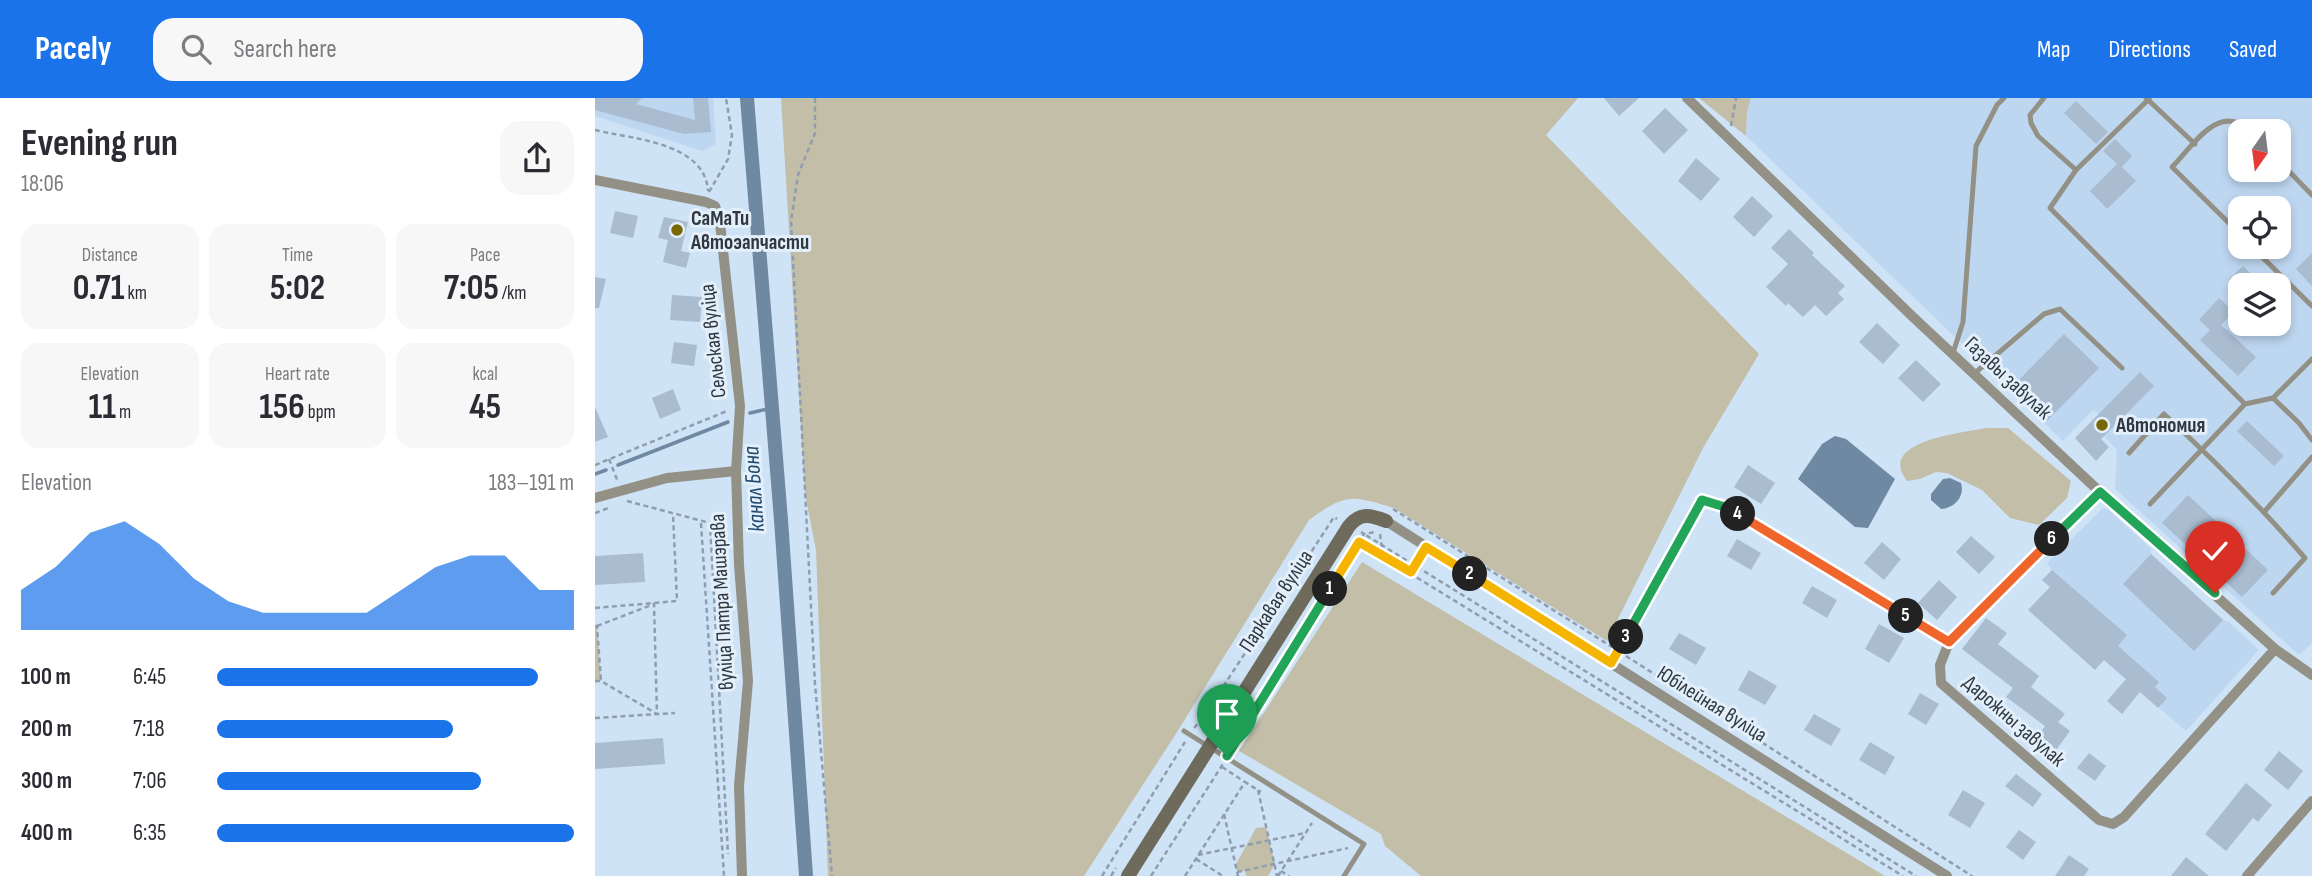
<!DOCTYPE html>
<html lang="en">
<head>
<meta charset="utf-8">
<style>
  :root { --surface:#fff; --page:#f7f7f7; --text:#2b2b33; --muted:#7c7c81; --accent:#1a73e8 }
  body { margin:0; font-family:"Sofia Sans Condensed",sans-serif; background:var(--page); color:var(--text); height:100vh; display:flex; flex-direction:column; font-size:26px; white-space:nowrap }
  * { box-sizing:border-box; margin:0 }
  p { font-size:23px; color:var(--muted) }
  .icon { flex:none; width:38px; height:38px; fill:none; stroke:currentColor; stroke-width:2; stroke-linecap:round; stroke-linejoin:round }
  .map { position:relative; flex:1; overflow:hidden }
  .panel { display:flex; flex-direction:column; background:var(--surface); width:595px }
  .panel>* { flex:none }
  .needle { width:46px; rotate:194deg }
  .tools { position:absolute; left:1633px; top:21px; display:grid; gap:14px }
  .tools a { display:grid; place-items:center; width:63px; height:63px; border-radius:14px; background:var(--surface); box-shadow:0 4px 10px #0003; font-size:35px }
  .pin { position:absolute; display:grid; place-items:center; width:60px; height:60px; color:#fff; margin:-72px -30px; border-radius:50% 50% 50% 0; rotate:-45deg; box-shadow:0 0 7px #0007 }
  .pin .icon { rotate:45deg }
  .km { position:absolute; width:35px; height:35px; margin:-18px; border-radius:50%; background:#222; color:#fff; font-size:19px; line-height:35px; text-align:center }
  .round { display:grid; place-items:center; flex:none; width:74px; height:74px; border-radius:21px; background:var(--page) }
  .summary { display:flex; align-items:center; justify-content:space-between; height:119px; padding:0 21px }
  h1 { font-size:38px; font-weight:700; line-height:52px }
  .stats { display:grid; grid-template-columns:repeat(3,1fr); gap:10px; height:119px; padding:7px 21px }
  .stats div { display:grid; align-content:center; border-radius:18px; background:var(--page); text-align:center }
  .stats b { font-size:35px; font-weight:700 }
  .stats small { font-size:19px; font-weight:400 }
  .stats p { font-size:19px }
  .chart { height:196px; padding:14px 21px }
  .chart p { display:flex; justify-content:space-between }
  .chart svg { width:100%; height:126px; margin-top:7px; fill:var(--accent); opacity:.7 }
  ul { padding:0 21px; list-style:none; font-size:23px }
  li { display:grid; grid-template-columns:112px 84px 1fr; align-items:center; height:52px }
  li i { height:18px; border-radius:9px; background:var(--accent) }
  header { display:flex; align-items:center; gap:42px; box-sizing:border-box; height:98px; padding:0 35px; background:var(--accent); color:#fff }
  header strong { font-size:33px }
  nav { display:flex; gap:38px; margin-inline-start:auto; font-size:24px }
  .search { width:490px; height:63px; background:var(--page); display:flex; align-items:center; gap:18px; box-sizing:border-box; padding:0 24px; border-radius:21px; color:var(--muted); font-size:26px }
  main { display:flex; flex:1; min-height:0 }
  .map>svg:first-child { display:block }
  .built { fill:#bed7f1; fill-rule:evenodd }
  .green { fill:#c3bea8 }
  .water { fill:#7089a2 }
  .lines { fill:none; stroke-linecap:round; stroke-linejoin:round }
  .stream { stroke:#7089a2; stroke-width:3.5 }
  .canal { stroke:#7089a2; stroke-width:14 }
  .building { fill:#a9bcd0 }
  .path { stroke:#8f9eae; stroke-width:2.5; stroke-dasharray:5 3.5; stroke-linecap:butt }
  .lane { stroke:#939186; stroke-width:5 }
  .street { stroke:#939186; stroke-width:10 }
  .secondary { stroke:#6e6b5c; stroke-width:14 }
  .split-1-casing { stroke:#fff; stroke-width:14 }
  .split-2-casing { stroke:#fff; stroke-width:14 }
  .split-3-casing { stroke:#fff; stroke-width:14 }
  .split-4-casing { stroke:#fff; stroke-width:14 }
  .split-5-casing { stroke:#fff; stroke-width:14 }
  .split-6-casing { stroke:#fff; stroke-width:14 }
  .split-7-casing { stroke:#fff; stroke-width:14 }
  .split-1 { stroke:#22a559; stroke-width:9 }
  .split-2 { stroke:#f5b400; stroke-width:9 }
  .split-3 { stroke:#f5b400; stroke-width:9 }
  .split-4 { stroke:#22a559; stroke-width:9 }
  .split-5 { stroke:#f0652b; stroke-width:9 }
  .split-6 { stroke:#f0652b; stroke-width:9 }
  .split-7 { stroke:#22a559; stroke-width:9 }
  .poi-dot { fill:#796800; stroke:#e3effb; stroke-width:2.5 }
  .labels { text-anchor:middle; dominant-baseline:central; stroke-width:6; stroke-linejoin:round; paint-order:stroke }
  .poi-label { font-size:21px; font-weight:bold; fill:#2f373f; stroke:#e3effb; text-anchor:start }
  .street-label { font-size:21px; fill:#2f373f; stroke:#e3effb }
  .water-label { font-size:23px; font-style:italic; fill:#20496e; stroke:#e3effb }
</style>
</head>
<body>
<header>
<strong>Pacely</strong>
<div class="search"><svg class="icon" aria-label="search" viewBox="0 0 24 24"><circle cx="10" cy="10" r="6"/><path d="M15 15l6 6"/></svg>Search here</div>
<nav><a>Map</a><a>Directions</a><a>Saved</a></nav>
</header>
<main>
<section class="panel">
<div class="summary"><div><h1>Evening run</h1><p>18:06</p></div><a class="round"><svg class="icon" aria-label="share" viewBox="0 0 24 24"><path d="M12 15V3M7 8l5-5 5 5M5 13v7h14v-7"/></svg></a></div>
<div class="stats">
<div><p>Distance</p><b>0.71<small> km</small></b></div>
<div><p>Time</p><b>5:02</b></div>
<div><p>Pace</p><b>7:05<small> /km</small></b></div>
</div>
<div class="stats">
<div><p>Elevation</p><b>11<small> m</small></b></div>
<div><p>Heart rate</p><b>156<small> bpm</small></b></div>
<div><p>kcal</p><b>45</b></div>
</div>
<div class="chart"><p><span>Elevation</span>183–191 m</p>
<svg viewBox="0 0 160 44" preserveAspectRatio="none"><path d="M0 44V30L10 22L20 10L30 6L40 14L50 26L60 34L70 38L80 38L90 38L100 38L110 30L120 22L130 18L140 18L150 30L160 30V44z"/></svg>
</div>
<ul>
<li><b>100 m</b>6:45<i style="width:90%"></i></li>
<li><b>200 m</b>7:18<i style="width:66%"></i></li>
<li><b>300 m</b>7:06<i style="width:74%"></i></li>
<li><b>400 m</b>6:35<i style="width:100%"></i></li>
</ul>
</section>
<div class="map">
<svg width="1717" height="778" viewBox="0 0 1717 778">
  <rect width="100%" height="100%" fill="#cfe3f7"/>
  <g class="built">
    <polygon points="0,0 118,0 121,46 107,53 0,18"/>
    <path d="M1156 0H1717V545L1704 557 1520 391 1522 352 1509 338 1504 316 1498 312 1468 343 1151 38 1152 14ZM1645 33H1684V72H1645ZM1645 110H1684V149H1645ZM1645 187H1684V226H1645Z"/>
    <polygon points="1508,410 1513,411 1556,451 1556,456 1628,522 1634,524 1664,552 1591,633 1514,567 1510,561 1522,548 1447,482 1457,472 1452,465"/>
  </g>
  <g class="green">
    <path d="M186 0H983L951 37 1164 256 1108 350 1012 543 799 410C756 397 751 395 714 422L582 634 489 778H233L221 452 210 396Z"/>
    <polygon points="1104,0 1156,0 1152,14 1151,38"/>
    <path d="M1391 330H1413L1476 383 1472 400 1444 427 1415 420 1387 392 1352 375 1341 374 1325 381 1312 383C1281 343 1367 335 1391 330Z"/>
    <polygon points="767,464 1290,778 826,778 790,748 786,736 644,653"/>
    <polygon points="2,528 6,583 0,583 0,529"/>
    <polygon points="671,729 680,766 673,778 651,778 650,773 642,774 641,766 661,730"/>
  </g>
  <g class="water">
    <polygon points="1240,338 1251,341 1300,381 1273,430 1260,429 1203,381 1227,346"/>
    <path d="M1355 380 1366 385C1370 398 1360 410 1346 411L1336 402V396L1348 381Z"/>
  </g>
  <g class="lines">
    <g class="stream">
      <polyline points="155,315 177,310"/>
      <polyline points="23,367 133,324"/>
      <polyline points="0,376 11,372"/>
    </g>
    <polyline class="canal" points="152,0 186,422 211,778"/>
  </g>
  <g class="building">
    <polygon points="0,0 47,0 41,6 100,22 98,0 113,0 116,34 89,36 0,12"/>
    <polygon points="1009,0 1044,0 1024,18"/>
    <polygon points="1481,3 1513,34 1501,46 1469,15"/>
    <polygon points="1070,10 1093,32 1069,56 1047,33"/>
    <polygon points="1520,41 1537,58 1527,69 1541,83 1512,111 1495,93 1522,66 1508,53"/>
    <polygon points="1101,60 1125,81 1106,103 1083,83"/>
    <polygon points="1157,98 1178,118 1159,139 1138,119"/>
    <polygon points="20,113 43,118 38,140 15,135"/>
    <polygon points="69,119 93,124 86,153 95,155 91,170 68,164 73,142 63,140"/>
    <polygon points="1194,131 1219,155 1217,157 1250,188 1243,195 1249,201 1231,218 1220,207 1208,219 1193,205 1191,208 1171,189 1193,166 1176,150"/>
    <polygon points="1717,155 1717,188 1701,171"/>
    <polygon points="1648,168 1667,187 1640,187 1634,181"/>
    <polygon points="0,179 11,181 4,210 0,210"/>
    <polygon points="77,197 107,199 105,224 75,222"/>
    <polygon points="1624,200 1639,214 1626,227 1661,259 1643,278 1605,242 1615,232 1604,222"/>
    <polygon points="1282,225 1305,247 1288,266 1264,244"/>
    <polygon points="1469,236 1504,270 1451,324 1416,290"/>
    <polygon points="79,244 102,247 99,268 76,265"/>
    <polygon points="1321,262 1346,286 1328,304 1303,280"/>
    <polygon points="1545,274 1559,288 1506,341 1514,349 1501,363 1480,340"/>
    <polygon points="78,291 86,312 65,321 57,300"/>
    <polygon points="0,309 13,339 0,344"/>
    <polygon points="1652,323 1689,358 1679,368 1642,333"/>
    <polygon points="1153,367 1180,385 1166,406 1139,389"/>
    <polygon points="1593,397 1673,472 1647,499 1567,425"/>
    <polygon points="1376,438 1400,459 1384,476 1361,454"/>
    <polygon points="1142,441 1166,455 1156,472 1132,458"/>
    <polygon points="1287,444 1306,461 1289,482 1269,465"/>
    <polygon points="48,455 50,484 0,487 0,458"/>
    <polygon points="1556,456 1628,522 1599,553 1528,486"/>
    <polygon points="1457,472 1532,537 1523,548 1564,584 1560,589 1572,600 1563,610 1545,594 1527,616 1512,603 1531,581 1509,562 1500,572 1433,512 1455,489 1447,482"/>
    <polygon points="1344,482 1362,499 1342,522 1323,505"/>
    <polygon points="1217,488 1242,502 1232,520 1207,505"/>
    <polygon points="1391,520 1412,535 1403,546 1444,578 1436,589 1470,616 1463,624 1475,633 1461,652 1443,638 1450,628 1411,599 1418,590 1367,551"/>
    <polygon points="1284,526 1309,540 1294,565 1270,551"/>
    <polygon points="1084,535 1111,550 1101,567 1074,551"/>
    <polygon points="1154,572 1182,588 1170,607 1143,592"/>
    <polygon points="1325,595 1344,606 1331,627 1313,616"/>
    <polygon points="1219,616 1246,631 1236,648 1209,632"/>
    <polygon points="68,640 70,666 0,671 0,645"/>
    <polygon points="1275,644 1300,659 1290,677 1264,662"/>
    <polygon points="1684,653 1708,673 1693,692 1669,672"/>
    <polygon points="1494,655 1511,668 1500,683 1482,670"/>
    <polygon points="1421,676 1447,696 1438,709 1410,688"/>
    <polygon points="1651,685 1677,707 1663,724 1658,720 1631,753 1610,736"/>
    <polygon points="1368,692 1390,705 1375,730 1353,717"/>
    <polygon points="1424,732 1441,744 1428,762 1411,749"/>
    <polygon points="1474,757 1494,771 1489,778 1460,778"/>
    <polygon points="1591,759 1614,778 1576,778"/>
  </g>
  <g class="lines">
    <g class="path">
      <polyline points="220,0 220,35 203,77 196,123 220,586 237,778"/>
      <polyline points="1136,28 1141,0"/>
      <path d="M0 32C36 41 110 44 113 93"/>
      <polyline points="114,94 133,61 137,37 131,0"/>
      <polyline points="14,361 23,384"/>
      <polyline points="0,367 132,313"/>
      <polyline points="32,403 115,425 133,756"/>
      <polyline points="798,411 1017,549"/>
      <polyline points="0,415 16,409"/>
      <polyline points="106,425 129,778"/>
      <polyline points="766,434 769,436 780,434"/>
      <polyline points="785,436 788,457"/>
      <polyline points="764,444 1308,778"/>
      <polyline points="816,474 825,459"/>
      <polyline points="0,510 82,503 78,416"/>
      <polyline points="2,528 59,506 62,616"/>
      <polyline points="0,529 2,528 6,583"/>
      <polyline points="1031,558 1377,778"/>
      <polyline points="0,583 6,583 62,616"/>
      <polyline points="0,620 80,615"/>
      <polyline points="599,630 607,621 739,419 742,421"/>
      <polyline points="637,651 769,436 1321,778"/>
      <polyline points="627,669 650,684"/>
      <polyline points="663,692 682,778"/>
      <polyline points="629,716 643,778"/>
      <polyline points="603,757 710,735"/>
      <polyline points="601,761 628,778"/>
      <polyline points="686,773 694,778"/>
      <polyline points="642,774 753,750"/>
      <polyline points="507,778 590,644"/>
      <polyline points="516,778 521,770"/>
      <polyline points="556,778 628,666"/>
      <polyline points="590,778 650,684 666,694"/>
      <polyline points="683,778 717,725"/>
    </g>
    <g class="lane">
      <polyline points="1449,0 1435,17 1436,25 1443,38 1481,72 1455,110 1650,306 1678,300"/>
      <polyline points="1551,0 1600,46"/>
      <polyline points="1684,63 1717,97"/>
      <polyline points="1481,72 1554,1"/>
      <path d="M1645 136 1577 69C1598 48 1624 3 1655 33"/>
      <polyline points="1657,149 1717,208"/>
      <polyline points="1358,255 1368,224 1381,48 1402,7 1409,0"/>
      <polyline points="1717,261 1678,300 1704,325 1717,342"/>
      <polyline points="1380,275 1449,216 1465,211 1527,270"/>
      <path d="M1534 355 1569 316C1619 362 1666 409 1710 460L1678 495"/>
      <polyline points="1555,406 1650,306"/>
      <polyline points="1670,413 1717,359"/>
      <polyline points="1016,565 1107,402 1129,409"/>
      <polyline points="589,633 769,746 749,778"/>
    </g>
    <g class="street">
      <polyline points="1092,0 1318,219 1505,394 1680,551 1717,577"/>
      <polyline points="0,82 111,104 120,108 125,125 145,308 141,373 144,467 153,583 144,688 147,778"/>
      <polyline points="0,400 72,380 141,373"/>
      <polyline points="1130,409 1354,544 1345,567 1346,585 1504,722 1518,726 1529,719 1680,551"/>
      <polyline points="791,423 1352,778"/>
      <polyline points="1354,544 1505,394"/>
      <polyline points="1652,778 1717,703"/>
    </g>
    <path class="secondary" d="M533 778 754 428C765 414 776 417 791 423"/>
  </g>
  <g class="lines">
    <defs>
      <polyline id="split-1" points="632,658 735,491"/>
      <polyline id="split-2" points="735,491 764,444 816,474 831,449 875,476"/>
      <polyline id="split-3" points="875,476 1016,565 1031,539"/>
      <polyline id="split-4" points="1031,539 1107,402 1130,409 1143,416"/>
      <polyline id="split-5" points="1143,416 1311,518"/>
      <polyline id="split-6" points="1311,518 1354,544 1457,441"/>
      <polyline id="split-7" points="1457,441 1505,394 1620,495"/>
    </defs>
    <use href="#split-1" class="split-1-casing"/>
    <use href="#split-2" class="split-2-casing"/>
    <use href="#split-3" class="split-3-casing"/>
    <use href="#split-4" class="split-4-casing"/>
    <use href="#split-5" class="split-5-casing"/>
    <use href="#split-6" class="split-6-casing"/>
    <use href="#split-7" class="split-7-casing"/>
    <use href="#split-1" class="split-1"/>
    <use href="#split-2" class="split-2"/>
    <use href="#split-3" class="split-3"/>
    <use href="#split-4" class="split-4"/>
    <use href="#split-5" class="split-5"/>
    <use href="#split-6" class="split-6"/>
    <use href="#split-7" class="split-7"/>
  </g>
  <g class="poi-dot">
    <circle cx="82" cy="132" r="7"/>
    <circle cx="1507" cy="327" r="7"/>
  </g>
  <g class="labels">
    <g class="poi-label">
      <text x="96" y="120">СаМаТи<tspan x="96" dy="24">Автоэапчасти</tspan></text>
      <text x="1521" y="327">Автономия</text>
    </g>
    <g class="street-label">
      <text transform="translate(118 243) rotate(-96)">Сельская вуліца</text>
      <text transform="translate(1413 280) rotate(43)">Газавы завулак</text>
      <text transform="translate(681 503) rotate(-57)">Паркавая вуліца</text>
      <text transform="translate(127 504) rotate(-93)">вуліца Пятра Машэрава</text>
      <text transform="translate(1117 606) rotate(32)">Юбілейная вуліца</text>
      <text transform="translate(1419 623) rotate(41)">Дарожны завулак</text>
    </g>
    <g class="water-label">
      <text transform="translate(159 391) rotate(-94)">канал Бона</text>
    </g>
  </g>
</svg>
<div class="tools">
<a><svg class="needle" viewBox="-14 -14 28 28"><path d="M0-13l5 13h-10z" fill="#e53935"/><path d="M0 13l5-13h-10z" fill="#7c7c81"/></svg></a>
<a><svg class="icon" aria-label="locate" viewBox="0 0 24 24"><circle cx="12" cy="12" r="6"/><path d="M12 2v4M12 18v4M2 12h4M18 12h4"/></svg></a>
<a><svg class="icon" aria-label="layers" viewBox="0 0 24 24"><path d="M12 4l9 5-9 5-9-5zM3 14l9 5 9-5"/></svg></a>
</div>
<div class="pin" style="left:632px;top:658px;background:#1e9e55"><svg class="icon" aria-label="arrive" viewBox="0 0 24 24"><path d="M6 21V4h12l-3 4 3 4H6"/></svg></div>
<div class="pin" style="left:1620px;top:495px;background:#d93025"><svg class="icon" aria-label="check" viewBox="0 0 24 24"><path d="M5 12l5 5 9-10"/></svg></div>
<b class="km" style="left:735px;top:491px">1</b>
<b class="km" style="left:875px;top:476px">2</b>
<b class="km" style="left:1031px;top:539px">3</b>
<b class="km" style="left:1143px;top:416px">4</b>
<b class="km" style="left:1311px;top:518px">5</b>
<b class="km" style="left:1457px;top:441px">6</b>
</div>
</main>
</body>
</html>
